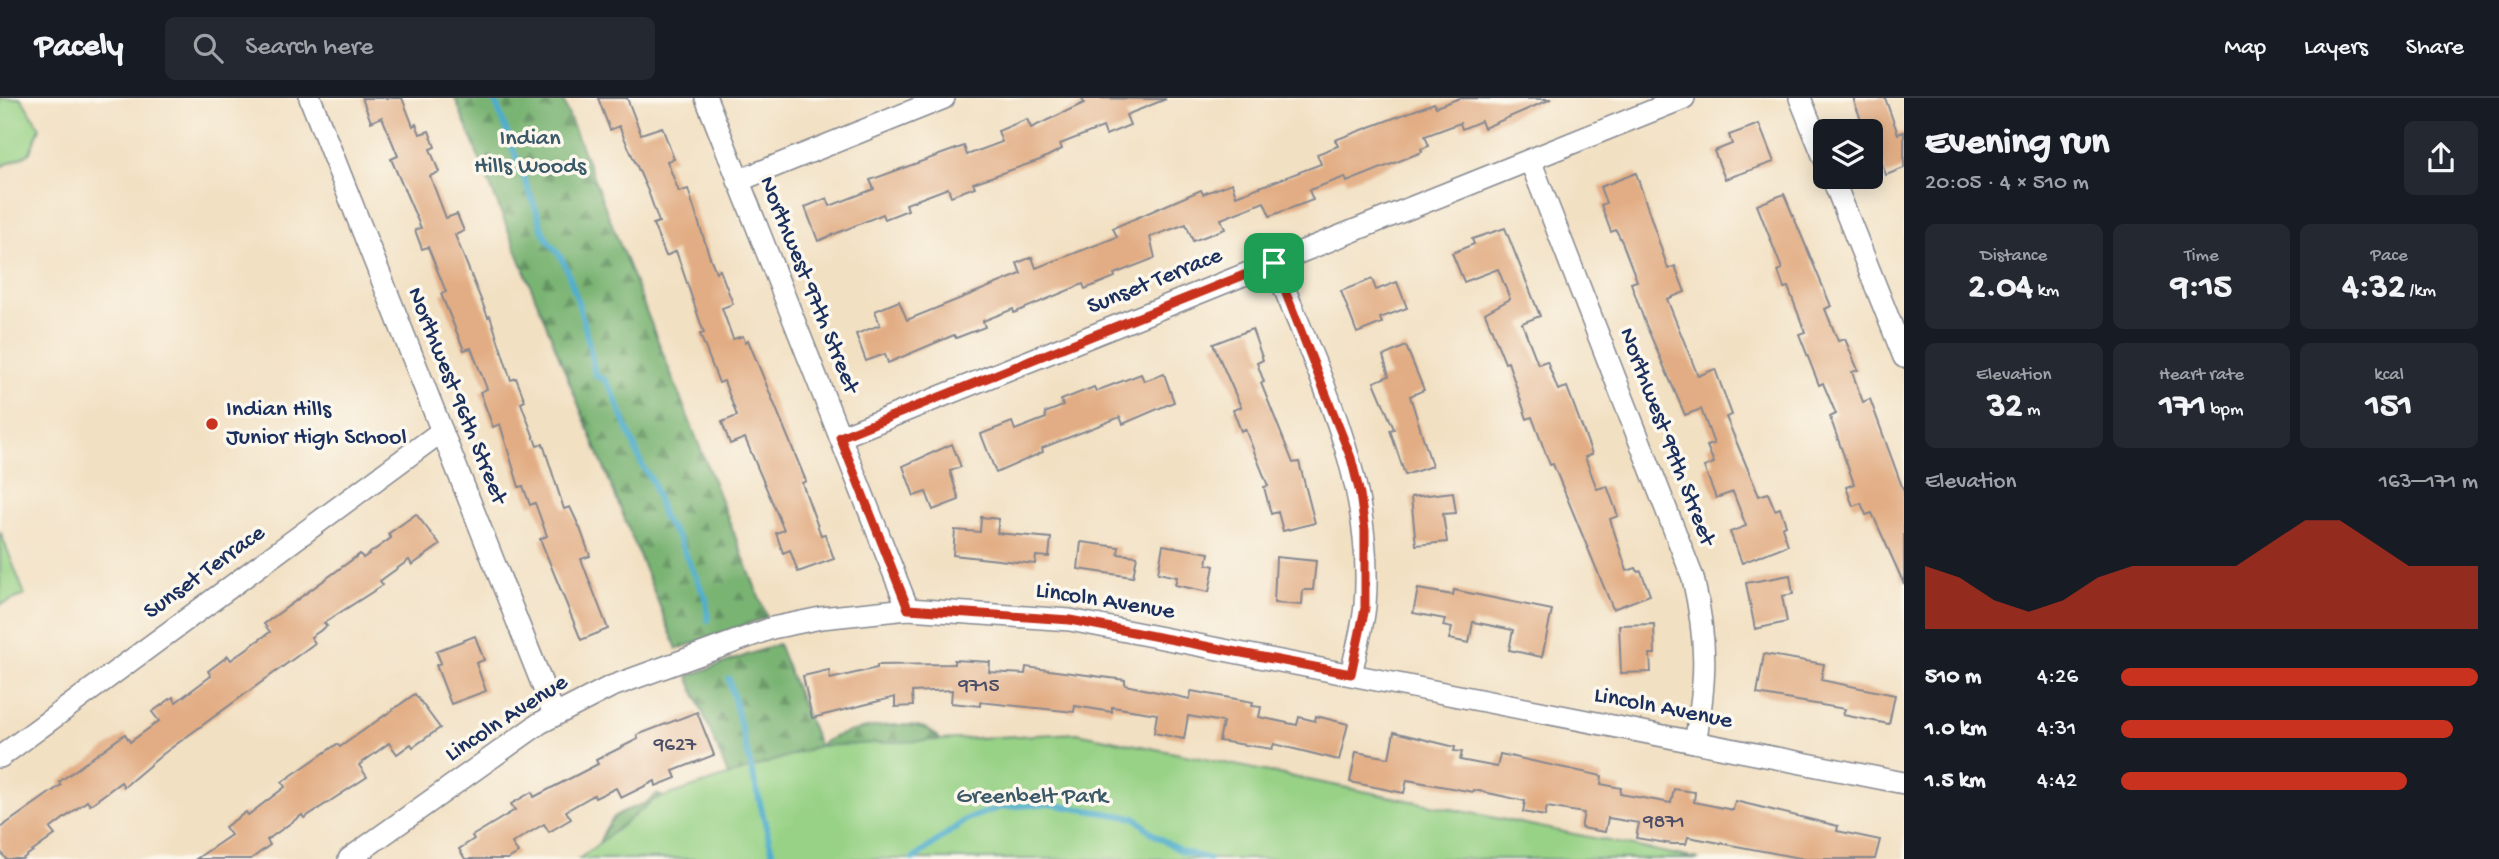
<!DOCTYPE html>
<html lang="en">
<head>
<meta charset="utf-8">
<style>
  :root { --surface:#171b24; --page:#242831; --text:#f1f3f6; --muted:#9ea1a6; --line:#363941; --accent:#c8321e }
  body { margin:0; font-family:"Gochi Hand",sans-serif; background:var(--page); color:var(--text); height:100vh; display:flex; flex-direction:column; font-size:26px; white-space:nowrap }
  * { box-sizing:border-box; margin:0 }
  p { font-size:23px; color:var(--muted) }
  .icon { flex:none; width:38px; height:38px; fill:none; stroke:currentColor; stroke-width:2; stroke-linecap:round; stroke-linejoin:round }
  .map { position:relative; flex:1; overflow:hidden }
  .side { display:flex; flex-direction:column; background:var(--surface); width:595px }
  .side>* { flex:none }
  .fabs { position:absolute; left:1813px; top:21px; display:grid; gap:14px }
  .fabs a { display:grid; place-items:center; width:70px; height:70px; border-radius:10px; background:var(--surface); box-shadow:0 4px 18px #0003; font-size:35px }
  .pin { position:absolute; display:grid; place-items:center; width:60px; height:60px; color:#fff; margin:-30px; border-radius:14px; box-shadow:0 4px 10px #0006 }
  .round { display:grid; place-items:center; flex:none; width:74px; height:74px; border-radius:10px; background:var(--page) }
  .head { display:flex; align-items:center; justify-content:space-between; height:119px; padding:0 21px }
  h1 { font-size:38px; font-weight:700; line-height:52px }
  .stats { display:grid; grid-template-columns:repeat(3,1fr); gap:10px; height:119px; padding:7px 21px }
  .stats div { display:grid; align-content:center; border-radius:10px; background:var(--page); text-align:center }
  .stats b { font-size:35px; font-weight:700 }
  .stats small { font-size:19px; font-weight:400 }
  .stats p { font-size:19px }
  .chart { height:196px; padding:14px 21px }
  .chart p { display:flex; justify-content:space-between }
  .chart svg { width:100%; height:126px; margin-top:7px; fill:var(--accent); opacity:.7 }
  ul { padding:0 21px; list-style:none; font-size:23px }
  li { display:grid; grid-template-columns:112px 84px 1fr; align-items:center; height:52px }
  li i { height:18px; border-radius:9px; background:var(--accent) }
  header { display:flex; align-items:center; gap:42px; box-sizing:border-box; height:98px; padding:0 35px; background:var(--surface); border-bottom:2px solid var(--line) }
  header strong { font-size:33px }
  nav { display:flex; gap:38px; margin-inline-start:auto; font-size:24px }
  .search { width:490px; height:63px; background:var(--page); display:flex; align-items:center; gap:18px; box-sizing:border-box; padding:0 24px; border-radius:10px; color:var(--muted); font-size:26px }
  main { display:flex; flex:1; min-height:0 }
  .map>svg:first-child { display:block }
  .forest { fill:url(#forest-firs); stroke:#4a7268; stroke-width:2 }
  .park { fill:#98d286; stroke:#5a8072; stroke-width:2 }
  .lines { fill:none; stroke-linecap:round; stroke-linejoin:round }
  .stream { stroke:#4dadcc; stroke-width:6 }
  .building { fill:#e2ad84 }
  .minor-casing { stroke:#868890; stroke-width:24 }
  .minor { stroke:#fff; stroke-width:21 }
  .route-casing { stroke:#fff; stroke-width:14 }
  .route { stroke:#c8321e; stroke-width:9 }
  .poi-dot { fill:#c8321e; stroke:#fbf7ec; stroke-width:2.5 }
  .labels { text-anchor:middle; dominant-baseline:central; stroke-width:7; stroke-linejoin:round; paint-order:stroke }
  .number-label { font-size:21px; fill:#4d4e68 }
  .park-label { font-size:24px; fill:#3a5868; stroke:#fbf7ec }
  .street-label { font-size:24px; fill:#1b2f5e; stroke:#fbf7ec }
  .poi-label { font-size:24px; fill:#1b2f5e; stroke:#fbf7ec; text-anchor:start }
</style>
</head>
<body>
<header>
<strong>Pacely</strong>
<div class="search"><svg class="icon" aria-label="search" viewBox="0 0 24 24"><circle cx="10" cy="10" r="6"/><path d="M15 15l6 6"/></svg>Search here</div>
<nav><a>Map</a><a>Layers</a><a>Share</a></nav>
</header>
<main>
<div class="map">
<svg width="1904" height="761" viewBox="0 0 1904 761">
  <defs>
    <pattern id="forest-firs" width="22" height="20" patternUnits="userSpaceOnUse" patternTransform="scale(1.75)"><rect width="22" height="20" fill="#7ab473"/><path d="M5 1l3.5 6h-7zM16 11l3.5 6h-7z" fill="#639362"/></pattern>
  </defs>
  <rect width="100%" height="100%" fill="#fbf7ec"/>
  <filter id="ink" filterUnits="userSpaceOnUse"><feTurbulence type="fractalNoise" baseFrequency=".0143" numOctaves="2"/><feDisplacementMap in="SourceGraphic" scale="14" xChannelSelector="R" yChannelSelector="G"/><feConvolveMatrix kernelMatrix="1 2 1 2 8 2 1 2 1" color-interpolation-filters="sRGB"/></filter>
  <filter id="wash" filterUnits="userSpaceOnUse"><feTurbulence type="fractalNoise" baseFrequency=".00686" numOctaves="4" result="noise"/><feDisplacementMap in="SourceGraphic" scale="28" xChannelSelector="R" yChannelSelector="G"/><feGaussianBlur stdDeviation="1.57" result="paint"/><feColorMatrix in="noise" values="0 0 0 0 0 0 0 0 0 0 0 0 0 0 0 0 0 1.4 0 .05"/><feComposite in="paint" operator="in"/></filter>
  <g filter="url(#wash)">
    <rect width="100%" height="100%" fill="#f2e0c2"/>
    <g class="forest">
      <polygon points="455,0 562,0 767,519 677,551"/>
      <path d="M778 546 819 648C835 631 907 620 929 632 937 636 945 648 952 655L1699 761H593C599 746 606 721 622 714 638 706 643 710 657 696L681 709 722 690 728 677 688 578Z"/>
    </g>
    <g class="park">
      <polygon points="0,0 21,0 40,30 29,56 0,69"/>
      <polygon points="0,433 25,497 0,507"/>
      <polygon points="1077,635 1697,761 579,761 654,702 819,648"/>
    </g>
    <g class="lines">
      <g class="stream">
        <path d="M494 0 539 120C543 145 558 148 567 172 580 206 589 241 595 277L605 282 613 295 642 367 653 385 663 420 678 440 706 501 708 522"/>
        <polyline points="729,581 774,761"/>
        <polyline points="913,761 967,721 1002,709 1049,706 1136,720 1153,736 1181,753 1209,761"/>
      </g>
    </g>
    <g id="blocks">
      <g class="building">
        <polygon points="362,0 402,0 413,28 416,26 420,36 429,33 435,49 430,51 439,74 430,78 446,120 457,116 464,133 455,137 488,219 490,218 511,282 516,280 525,303 521,305 537,348 543,346 564,411 570,409 580,430 590,458 581,461 608,531 581,542 540,441 547,438 535,405 530,407 523,388 519,389 500,326 493,329 480,294 487,291 471,250 464,252 441,196 446,194 428,149 422,151 415,132 421,130 391,61 398,58 382,19 371,24"/>
        <polygon points="598,0 627,0 641,36 662,29 674,61 667,63 679,94 688,91 709,157 716,174 720,172 733,206 722,210 733,241 743,238 745,244 748,242 806,383 802,385 821,437 825,436 834,461 798,474 790,452 783,455 776,435 784,432 745,340 730,346 722,324 737,318 724,283 719,285 700,236 704,235 676,153 666,158 653,126 659,124 648,93 619,28 610,32"/>
        <polygon points="1082,0 1166,1 1126,17 1130,27 1106,37 1103,29 1060,46 1062,51 1040,62 973,85 975,89 951,98 948,90 906,106 908,112 885,121 883,116 818,143 805,109 827,100 830,108 874,91 870,82 964,48 967,57 1002,44 998,33 1027,21 1031,30 1084,5"/>
        <polygon points="1460,0 1551,1 1484,30 1481,23 1462,31 1460,25 1425,38 1429,48 1421,51 1422,54 1347,84 1345,79 1309,92 1313,102 1270,118 1264,104 1221,121 1225,131 1193,143 1186,126 1150,139 1155,160 1114,176 1115,179 1085,191 1083,186 1014,215 1013,211 983,223 985,229 956,240 954,237 888,265 885,256 866,263 856,236 880,227 875,213 899,203 907,222 1021,176 1017,165 1032,159 1036,170 1117,139 1113,130 1201,92 1203,96 1232,85 1236,98 1321,66 1317,56 1338,48 1335,42 1434,5 1436,9"/>
        <polygon points="1853,0 1885,0 1898,36 1904,34 1904,70 1886,77 1871,33 1867,29 1864,30"/>
        <polygon points="1759,26 1774,64 1725,81 1714,53 1732,46 1729,37"/>
        <polygon points="1636,75 1668,171 1675,168 1685,194 1667,201 1698,278 1715,271 1732,317 1726,319 1759,398 1768,395 1775,412 1780,410 1786,427 1782,429 1788,447 1742,465 1730,434 1746,428 1733,394 1716,400 1704,369 1714,365 1707,348 1714,346 1701,311 1685,317 1645,225 1631,185 1637,183 1622,144 1616,132 1611,134 1601,107 1606,105 1600,89"/>
        <polygon points="1784,96 1831,208 1825,211 1838,243 1845,241 1858,272 1852,274 1863,304 1870,301 1904,394 1904,486 1872,415 1866,417 1861,405 1853,408 1846,389 1854,386 1830,319 1836,316 1823,285 1819,287 1799,236 1805,234 1788,189 1784,190 1778,173 1782,171 1757,107"/>
        <polygon points="1505,130 1540,218 1522,225 1538,266 1547,263 1558,292 1567,289 1592,356 1585,359 1597,391 1607,388 1618,418 1610,421 1627,473 1636,470 1638,474 1641,473 1650,497 1613,511 1553,366 1550,367 1532,319 1527,321 1508,264 1505,265 1485,215 1510,201 1498,171 1464,184 1452,155 1474,146 1472,141"/>
        <polygon points="1372,181 1376,192 1397,184 1407,210 1380,220 1382,225 1357,235 1341,193"/>
        <polygon points="1252,231 1263,262 1257,265 1264,284 1261,285 1293,365 1299,364 1315,425 1283,433 1278,414 1271,416 1264,389 1268,388 1245,331 1241,333 1233,312 1241,309 1213,246"/>
        <polygon points="1406,248 1424,292 1410,298 1432,368 1405,377 1390,332 1394,331 1374,284 1389,278 1383,258"/>
        <polygon points="1141,276 1144,283 1164,276 1174,304 1123,326 1120,319 1042,350 1043,354 996,375 981,336 1012,324 1015,332 1046,320 1045,315 1063,308 1061,302 1094,289 1096,293"/>
        <polygon points="952,346 961,369 950,373 959,402 933,412 926,394 914,398 903,368"/>
        <polygon points="1453,394 1456,415 1443,416 1447,444 1416,447 1411,399"/>
        <polygon points="416,416 440,447 412,467 409,462 380,483 383,487 324,525 327,528 311,539 315,545 163,656 124,689 121,684 90,707 87,703 50,731 55,737 22,761 6,761 0,753 0,730 61,687 59,684 125,636 130,644 159,623 152,614 173,599 176,604 211,578 208,573 228,558 231,562 270,534 264,526 360,456 363,460 391,440 388,436"/>
        <polygon points="981,419 999,421 997,435 1051,440 1049,459 1036,458 1035,466 953,457 955,432 980,434"/>
        <polygon points="1081,444 1119,449 1118,456 1137,458 1133,479 1078,471"/>
        <polygon points="1163,447 1209,455 1207,466 1214,468 1209,494 1175,487 1177,479 1158,475"/>
        <polygon points="1276,459 1316,463 1313,492 1303,492 1302,507 1274,505"/>
        <polygon points="1790,477 1793,496 1782,498 1787,524 1755,531 1746,485"/>
        <polygon points="1418,491 1453,497 1454,492 1552,512 1542,559 1509,552 1513,532 1473,524 1469,545 1449,541 1452,530 1443,528 1445,521 1413,515"/>
        <polygon points="1654,526 1655,556 1650,556 1651,574 1621,575 1619,527"/>
        <polygon points="475,538 484,562 476,565 486,593 451,606 436,567 441,565 436,553"/>
        <polygon points="1764,556 1824,566 1821,582 1895,597 1889,626 1843,617 1845,611 1757,596"/>
        <polygon points="954,562 990,564 989,574 1025,576 1026,569 1125,582 1125,587 1190,601 1191,593 1253,604 1252,608 1261,609 1259,619 1297,627 1299,619 1315,623 1316,618 1348,626 1339,662 1274,646 1272,651 1219,643 1223,624 1188,618 1184,641 1154,635 1157,616 1112,609 1112,614 1075,608 1074,614 980,604 980,608 951,605 952,592 912,594 913,608 895,609 895,599 812,620 803,578 829,572 830,581 877,570 877,567 954,566"/>
        <polygon points="415,596 440,630 413,649 411,646 397,656 389,645 359,667 367,679 304,720 302,717 267,742 270,747 251,761 196,761 231,737 225,729 246,714 248,717 285,689 282,684 337,646 340,649"/>
        <polygon points="697,614 714,657 673,673 676,680 656,688 655,683 621,700 616,690 595,700 594,697 566,713 571,721 549,734 544,726 512,745 518,755 508,761 465,761 459,751 474,741 472,738 515,712 511,706 532,694 534,699 598,666 596,662 638,641 637,637"/>
        <polygon points="1394,634 1455,649 1454,653 1462,654 1460,662 1497,669 1500,656 1602,678 1601,686 1621,690 1620,696 1671,705 1674,691 1695,694 1694,704 1733,712 1735,703 1838,728 1837,733 1880,742 1875,761 1805,761 1688,739 1686,746 1672,746 1636,740 1639,725 1608,720 1605,734 1581,730 1584,715 1547,709 1545,718 1523,714 1525,703 1474,692 1473,694 1407,682 1404,695 1350,684 1356,654 1389,660"/>
      </g>
    </g>
  </g>
  <g filter="url(#ink)">
    <use href="#blocks" fill-opacity="0" stroke="#868890" stroke-width="2"/>
    <g class="lines">
      <defs>
        <g id="minor">
          <polyline points="310,0 554,616"/>
          <polyline points="706,0 908,511"/>
          <polyline points="1800,0 1825,62"/>
          <path d="M1530 62 1693 480C1707 542 1707 581 1695 644"/>
          <polyline points="1832,79 1904,259"/>
          <polyline points="738,83 944,0"/>
          <path d="M1274 165C1318 276 1375 384 1365 507 1363 530 1356 553 1351 576"/>
          <polyline points="840,339 1684,0"/>
          <polyline points="0,659 442,333"/>
          <polyline points="349,761 540,625 610,589 772,530 821,520 908,511 1070,522 1904,685"/>
        </g>
      </defs>
      <use href="#minor" class="minor-casing"/>
      <use href="#minor" class="minor"/>
    </g>
  </g>
  <g class="lines" filter="url(#ink)">
    <defs>
      <polygon id="route" points="1274,165 1351,360 1360,396 1365,432 1365,510 1351,576 1070,522 908,511 840,339"/>
    </defs>
    <use href="#route" class="route-casing"/>
    <use href="#route" class="route"/>
  </g>
  <circle class="poi-dot" cx="212" cy="326" r="7"/>
  <g class="labels">
    <g class="number-label">
      <text x="979" y="589">9715</text>
      <text x="675" y="648">9627</text>
      <text x="1664" y="725">9871</text>
    </g>
    <g class="park-label">
      <text x="530" y="41">Indian<tspan x="530" dy="28">Hills Woods</tspan></text>
      <text x="1032" y="699">Greenbelt Park</text>
    </g>
    <g class="street-label">
      <text transform="translate(1155 184) rotate(-22)">Sunset Terrace</text>
      <text transform="translate(808 187) rotate(68)">Northwest 97th Street</text>
      <text transform="translate(456 298) rotate(68)">Northwest 96th Street</text>
      <text transform="translate(1666 339) rotate(69)">Northwest 99th Street</text>
      <text transform="translate(205 475) rotate(-36)">Sunset Terrace</text>
      <text transform="translate(1105 504) rotate(9)">Lincoln Avenue</text>
      <text transform="translate(1663 611) rotate(11)">Lincoln Avenue</text>
      <text transform="translate(507 621) rotate(-33)">Lincoln Avenue</text>
    </g>
    <g class="poi-label">
      <text x="226" y="312">Indian Hills<tspan x="226" dy="28">Junior High School</tspan></text>
    </g>
  </g>
</svg>
<div class="fabs">
<a><svg class="icon" aria-label="layers" viewBox="0 0 24 24"><path d="M12 4l9 5-9 5-9-5zM3 14l9 5 9-5"/></svg></a>
</div>
<div class="pin" style="left:1274px;top:165px;background:#1e9e55"><svg class="icon" aria-label="arrive" viewBox="0 0 24 24"><path d="M6 21V4h12l-3 4 3 4H6"/></svg></div>
</div>
<section class="side">
<div class="head"><div><h1>Evening run</h1><p>20:05 · 4 × 510 m</p></div><a class="round"><svg class="icon" aria-label="share" viewBox="0 0 24 24"><path d="M12 15V3M7 8l5-5 5 5M5 13v7h14v-7"/></svg></a></div>
<div class="stats">
<div><p>Distance</p><b>2.04<small> km</small></b></div>
<div><p>Time</p><b>9:15</b></div>
<div><p>Pace</p><b>4:32<small> /km</small></b></div>
</div>
<div class="stats">
<div><p>Elevation</p><b>32<small> m</small></b></div>
<div><p>Heart rate</p><b>171<small> bpm</small></b></div>
<div><p>kcal</p><b>151</b></div>
</div>
<div class="chart"><p><span>Elevation</span>163–171 m</p>
<svg viewBox="0 0 160 44" preserveAspectRatio="none"><path d="M0 44V22L10 26L20 34L30 38L40 34L50 26L60 22L70 22L80 22L90 22L100 14L110 6L120 6L130 14L140 22L150 22L160 22V44z"/></svg>
</div>
<ul>
<li><b>510 m</b>4:26<i style="width:100%"></i></li>
<li><b>1.0 km</b>4:31<i style="width:93%"></i></li>
<li><b>1.5 km</b>4:42<i style="width:80%"></i></li>
</ul>
</section>
</main>
</body>
</html>
